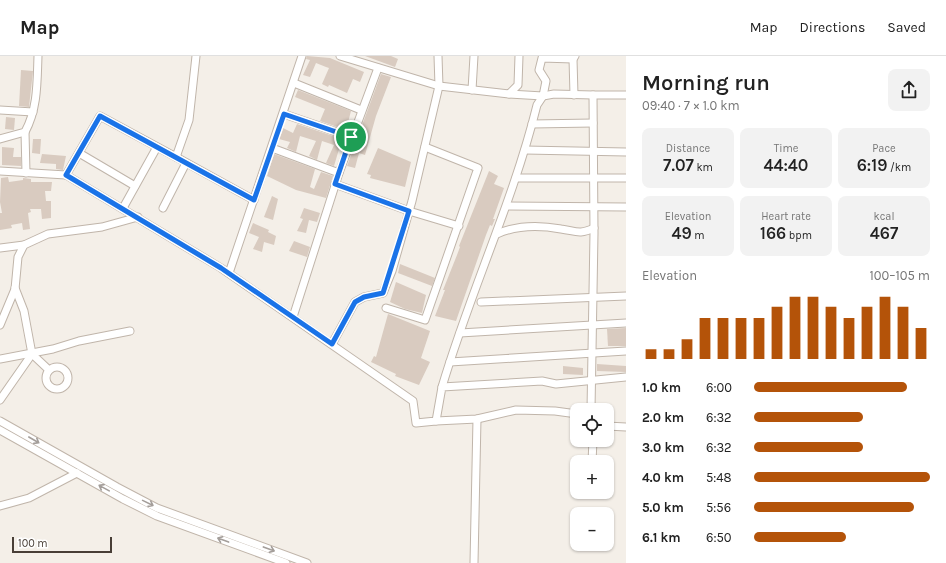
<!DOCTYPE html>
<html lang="en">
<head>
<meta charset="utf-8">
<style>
  :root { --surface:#fff; --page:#f2f2f2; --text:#222; --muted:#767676; --line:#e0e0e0; --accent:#b45309 }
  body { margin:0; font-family:Karla,sans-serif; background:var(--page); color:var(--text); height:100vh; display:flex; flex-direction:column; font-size:15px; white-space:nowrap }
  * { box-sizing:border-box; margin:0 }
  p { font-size:13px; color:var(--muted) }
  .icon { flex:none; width:22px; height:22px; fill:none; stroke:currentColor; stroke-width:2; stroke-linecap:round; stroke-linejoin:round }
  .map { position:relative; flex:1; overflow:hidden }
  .sheet { display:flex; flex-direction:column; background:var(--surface); width:320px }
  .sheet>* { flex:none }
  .buttons { position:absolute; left:570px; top:347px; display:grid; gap:8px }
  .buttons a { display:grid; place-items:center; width:44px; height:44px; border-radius:8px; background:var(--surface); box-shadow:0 1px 3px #0004; font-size:20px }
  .scale { position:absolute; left:12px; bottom:10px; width:100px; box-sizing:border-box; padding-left:4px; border:2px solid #483e36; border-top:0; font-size:11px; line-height:14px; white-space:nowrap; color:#483e36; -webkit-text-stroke:3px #fff; paint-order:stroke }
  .pin { position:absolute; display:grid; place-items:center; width:34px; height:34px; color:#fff; margin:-17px; border:2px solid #fff; border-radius:50%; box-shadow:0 1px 4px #0007 }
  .round { display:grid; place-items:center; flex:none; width:42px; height:42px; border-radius:8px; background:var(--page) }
  .headline { display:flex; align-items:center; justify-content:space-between; height:68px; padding:0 16px }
  h1 { font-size:22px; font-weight:600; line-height:30px }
  .figures { display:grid; grid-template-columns:repeat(3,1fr); gap:6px; height:68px; padding:4px 16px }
  .figures div { display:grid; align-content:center; border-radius:8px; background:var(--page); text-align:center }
  .figures b { font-size:17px; font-weight:600 }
  .figures small { font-size:11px; font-weight:400 }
  .figures p { font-size:11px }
  .chart { height:112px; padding:8px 16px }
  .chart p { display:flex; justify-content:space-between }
  .chart svg { width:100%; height:72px; margin-top:4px; stroke:var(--accent); stroke-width:6 }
  ul { padding:0 16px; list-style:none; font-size:13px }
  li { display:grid; grid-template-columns:64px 48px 1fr; align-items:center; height:30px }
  li i { height:10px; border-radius:5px; background:var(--accent) }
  header { display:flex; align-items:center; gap:24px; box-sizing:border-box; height:56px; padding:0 20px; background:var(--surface); border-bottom:1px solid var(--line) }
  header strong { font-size:19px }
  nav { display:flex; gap:22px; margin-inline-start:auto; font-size:14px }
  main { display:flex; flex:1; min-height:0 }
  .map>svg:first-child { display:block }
  .building { fill:#d9cbc0 }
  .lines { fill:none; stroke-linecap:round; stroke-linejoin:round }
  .minor-casing { stroke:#c0b5aa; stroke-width:9 }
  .minor { stroke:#fff; stroke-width:7 }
  .oneway { stroke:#a49e9a }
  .route-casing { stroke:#fff; stroke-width:8 }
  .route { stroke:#1a73e8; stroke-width:5 }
</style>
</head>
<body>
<header>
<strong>Map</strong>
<nav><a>Map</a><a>Directions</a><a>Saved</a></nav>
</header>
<main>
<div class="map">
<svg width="626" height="507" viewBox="0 0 626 507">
  <rect width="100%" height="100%" fill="#f4efe8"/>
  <g class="building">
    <polygon points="307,0 330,2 364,16 360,26 353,23 347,37 329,29 328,31 322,28 329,12 326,11 316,7 310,21 303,19 310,4 306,3"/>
    <polygon points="365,0 391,0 398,3 395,11"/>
    <polygon points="21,14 33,15 29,51 19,50"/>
    <polygon points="381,18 391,21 376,60 365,99 359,97 355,112 347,110"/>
    <polygon points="298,34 351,55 346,74 320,65 325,53 295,41"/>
    <polygon points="6,61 15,62 14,74 5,73"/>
    <polygon points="297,68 342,83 334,110 326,107 334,89 322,85 317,104 309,100 316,85 300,80 296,96 287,92 290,86 279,83 282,76 283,72 293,77"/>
    <polygon points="33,83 41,83 40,98 32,97"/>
    <polygon points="2,91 14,92 13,101 21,101 21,110 2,109"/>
    <polygon points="378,92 411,106 405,131 370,122 371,119 367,118"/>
    <polygon points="42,98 66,100 63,114 56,113 56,108 40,107"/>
    <polygon points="274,98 315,113 310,131 314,133 321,116 333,120 326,142 296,134 267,120"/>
    <polygon points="489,115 498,120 494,128 504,132 493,163 495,163 492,170 490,169 486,179 456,265 435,260 445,234 443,234 457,199 460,191 459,190"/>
    <polygon points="8,121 9,126 23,124 23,122 31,123 31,126 52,126 51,135 45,135 46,145 51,145 51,162 42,163 41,153 30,153 31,156 28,157 30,173 23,174 22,167 11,169 12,172 0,174 0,157 2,157 0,146 1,122"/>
    <polygon points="272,140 278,143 273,164 264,161"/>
    <polygon points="304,152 320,157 317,166 309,164 306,177 297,175 303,163 300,162"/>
    <polygon points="253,167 269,174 268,176 276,180 274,189 264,186 262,196 253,193 259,181 249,177"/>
    <polygon points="294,185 310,191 307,201 289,195"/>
    <polygon points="400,208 435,222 432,230 398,217"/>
    <polygon points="396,226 426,239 422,257 405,253 390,246"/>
    <polygon points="388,258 430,275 421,302 430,306 419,329 395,320 396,318 371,306 374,300 376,301"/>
    <polygon points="626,272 626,290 608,290 607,273"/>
    <polygon points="597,308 626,310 626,316 597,315"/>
    <polygon points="563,310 583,312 583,319 563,318"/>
  </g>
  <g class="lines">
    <defs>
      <g id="minor">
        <polyline points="340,0 439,30 509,38 518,29 519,0"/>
        <polyline points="573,3 574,39"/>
        <polyline points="294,27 361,54"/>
        <polyline points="472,34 474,0"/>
        <polyline points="509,38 543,40 546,25 539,14 542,2 573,3 575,0"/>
        <polyline points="0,54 33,56"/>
        <polyline points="284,58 351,81"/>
        <polyline points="532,68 593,67"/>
        <polyline points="25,76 26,117"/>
        <path d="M0 83 25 76C38 52 37 26 38 0"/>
        <polyline points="272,92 339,117 378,12"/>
        <polyline points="525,94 626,96"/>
        <polyline points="79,97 135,130"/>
        <polyline points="176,101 254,144"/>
        <polyline points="0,115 66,119 221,212 413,345 416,367 436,365 442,331 542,325 556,328 626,321"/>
        <polyline points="66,119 100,60 176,101 189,64 196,0"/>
        <polyline points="516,122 626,122"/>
        <polyline points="335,128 409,155 459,170"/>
        <polyline points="507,150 626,151"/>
        <polyline points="123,152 157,91"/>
        <polyline points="163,152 186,107"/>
        <path d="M497 178C517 169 539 169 561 173 576 175 579 179 594 172"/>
        <polyline points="0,192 24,189"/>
        <polyline points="229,217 302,0"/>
        <polyline points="15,232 24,255 32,298 49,314"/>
        <polyline points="481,246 626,240"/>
        <polyline points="386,252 425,264 478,112 425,91"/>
        <polyline points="293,261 339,117"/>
        <polyline points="0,269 15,233 18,201 24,189 48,178 102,171 138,161"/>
        <polyline points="460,277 626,267"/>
        <polyline points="332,288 355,246 364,241 383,237 392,215 412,145 439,30 438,0"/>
        <polyline points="0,303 53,293 79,285 130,275"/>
        <polyline points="450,306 626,295"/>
        <circle cx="57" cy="322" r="11"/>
        <path d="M442 331C470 236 513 146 537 49L543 40 554 38 593 39"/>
        <polyline points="0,344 32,298"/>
        <polyline points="591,354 594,177 593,39 626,39"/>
        <polyline points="0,365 117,431 157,452 307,507"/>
        <polyline points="436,365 477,363 516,354 555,355 577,358"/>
        <polyline points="607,370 626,371"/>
        <polyline points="0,374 123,443 157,460 286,507"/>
        <polyline points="592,406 593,384"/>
        <polyline points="0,450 29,442 77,417"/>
        <polyline points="474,507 477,363"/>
      </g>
    </defs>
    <use href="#minor" class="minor-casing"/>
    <use href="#minor" class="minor"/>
  </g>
  <defs><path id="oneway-shaft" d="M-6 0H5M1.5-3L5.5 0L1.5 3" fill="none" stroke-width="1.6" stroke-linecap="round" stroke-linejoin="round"/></defs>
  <g class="oneway">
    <use href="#oneway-shaft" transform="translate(34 384) rotate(30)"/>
    <use href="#oneway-shaft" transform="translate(104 432) rotate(-151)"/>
    <use href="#oneway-shaft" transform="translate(148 447) rotate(26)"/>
    <use href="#oneway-shaft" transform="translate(223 484) rotate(-160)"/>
    <use href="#oneway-shaft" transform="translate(269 493) rotate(20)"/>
  </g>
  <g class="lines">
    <defs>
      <polygon id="route" points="284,58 351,81 335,128 409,155 383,237 364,241 355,246 332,288 221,212 66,119 100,60 254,144"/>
    </defs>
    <use href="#route" class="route-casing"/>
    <use href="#route" class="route"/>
  </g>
</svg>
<div class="buttons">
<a><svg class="icon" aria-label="locate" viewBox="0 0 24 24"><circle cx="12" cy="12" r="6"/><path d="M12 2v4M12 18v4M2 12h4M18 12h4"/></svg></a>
<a>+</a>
<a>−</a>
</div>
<div class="scale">100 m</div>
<div class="pin" style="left:351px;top:81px;background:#1e9e55"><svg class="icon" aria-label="arrive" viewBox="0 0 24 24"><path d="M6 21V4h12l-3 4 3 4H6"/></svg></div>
</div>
<section class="sheet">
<div class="headline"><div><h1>Morning run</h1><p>09:40 · 7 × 1.0 km</p></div><a class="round"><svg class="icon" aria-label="share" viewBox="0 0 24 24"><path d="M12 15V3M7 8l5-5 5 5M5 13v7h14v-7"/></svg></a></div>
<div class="figures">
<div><p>Distance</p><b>7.07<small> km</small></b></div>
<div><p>Time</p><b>44:40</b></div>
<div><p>Pace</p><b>6:19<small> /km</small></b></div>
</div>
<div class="figures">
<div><p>Elevation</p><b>49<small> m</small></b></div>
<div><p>Heart rate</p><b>166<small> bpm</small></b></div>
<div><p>kcal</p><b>467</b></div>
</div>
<div class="chart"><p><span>Elevation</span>100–105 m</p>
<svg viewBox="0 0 160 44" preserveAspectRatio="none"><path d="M5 44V38M15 44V38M25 44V32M35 44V19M45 44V19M55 44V19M65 44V19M75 44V12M85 44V6M95 44V6M105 44V12M115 44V19M125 44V12M135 44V6M145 44V12M155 44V25"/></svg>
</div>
<ul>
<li><b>1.0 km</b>6:00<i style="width:87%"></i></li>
<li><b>2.0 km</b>6:32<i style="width:62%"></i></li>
<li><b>3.0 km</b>6:32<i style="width:62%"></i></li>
<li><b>4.0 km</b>5:48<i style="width:100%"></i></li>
<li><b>5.0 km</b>5:56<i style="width:91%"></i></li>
<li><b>6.1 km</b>6:50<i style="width:52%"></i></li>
</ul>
</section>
</main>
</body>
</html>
